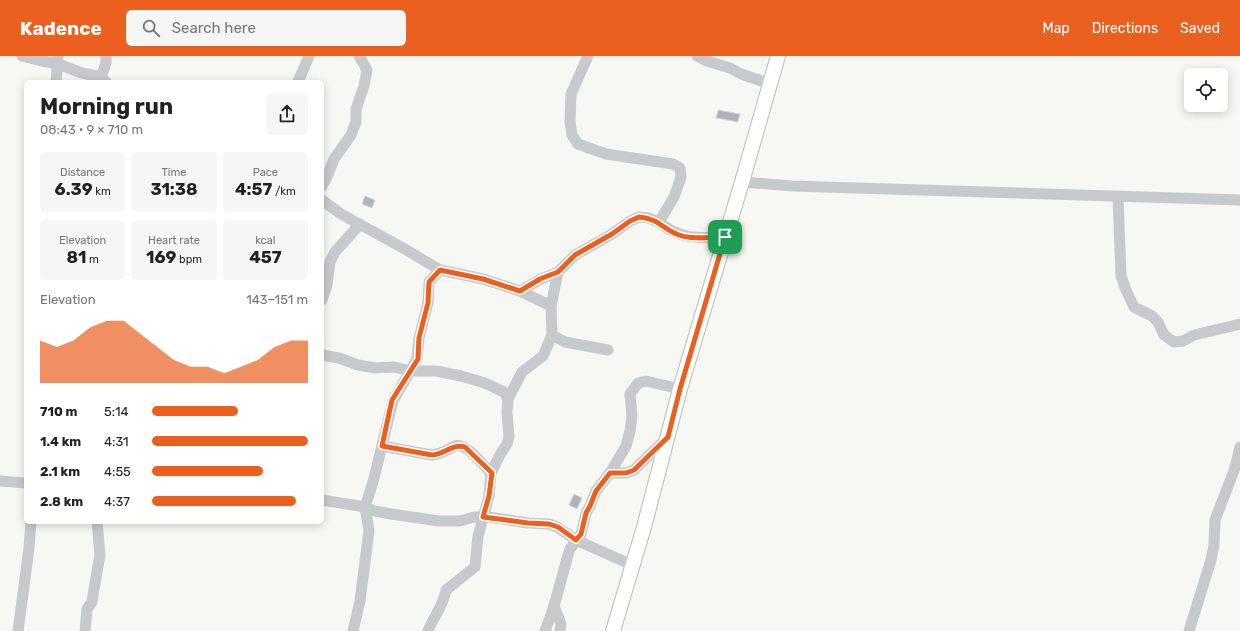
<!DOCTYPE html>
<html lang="en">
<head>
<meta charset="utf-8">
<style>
  :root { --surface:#fff; --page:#f6f6f6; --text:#222; --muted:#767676; --accent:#eb601f }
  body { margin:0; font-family:Rubik,sans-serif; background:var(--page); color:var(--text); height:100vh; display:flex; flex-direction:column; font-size:15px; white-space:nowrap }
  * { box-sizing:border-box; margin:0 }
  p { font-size:13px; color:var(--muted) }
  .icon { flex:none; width:22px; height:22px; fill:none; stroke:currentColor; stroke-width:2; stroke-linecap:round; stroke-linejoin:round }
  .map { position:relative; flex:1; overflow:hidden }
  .side { position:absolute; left:24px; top:24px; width:300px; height:444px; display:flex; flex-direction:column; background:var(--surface); border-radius:6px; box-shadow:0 2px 10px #0003 }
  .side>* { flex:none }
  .buttons { position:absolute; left:1184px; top:12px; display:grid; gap:8px }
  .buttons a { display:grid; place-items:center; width:44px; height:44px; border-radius:6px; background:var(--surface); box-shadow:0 2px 10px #0003; font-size:20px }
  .pin { position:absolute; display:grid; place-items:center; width:34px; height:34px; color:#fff; margin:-17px; border-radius:8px; box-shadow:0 2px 6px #0006 }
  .round { display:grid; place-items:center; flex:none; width:42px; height:42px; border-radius:6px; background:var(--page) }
  .overview { display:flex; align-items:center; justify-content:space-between; height:68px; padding:0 16px }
  h1 { font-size:22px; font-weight:700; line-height:30px }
  .metrics { display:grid; grid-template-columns:repeat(3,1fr); gap:6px; height:68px; padding:4px 16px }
  .metrics div { display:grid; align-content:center; border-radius:6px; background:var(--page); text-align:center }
  .metrics b { font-size:17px; font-weight:700 }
  .metrics small { font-size:11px; font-weight:400 }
  .metrics p { font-size:11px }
  .chart { height:112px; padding:8px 16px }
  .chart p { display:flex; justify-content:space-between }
  .chart svg { width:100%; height:72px; margin-top:4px; fill:var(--accent); opacity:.7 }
  ul { padding:0 16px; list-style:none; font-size:13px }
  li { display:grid; grid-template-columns:64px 48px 1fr; align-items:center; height:30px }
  li i { height:10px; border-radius:5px; background:var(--accent) }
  header { display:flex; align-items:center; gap:24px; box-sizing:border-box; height:56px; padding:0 20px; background:var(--accent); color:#fff }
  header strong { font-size:19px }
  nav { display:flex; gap:22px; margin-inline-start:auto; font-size:14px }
  .search { width:280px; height:36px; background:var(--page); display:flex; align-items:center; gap:10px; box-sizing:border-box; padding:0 14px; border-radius:6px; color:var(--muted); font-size:15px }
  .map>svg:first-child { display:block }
  .building { fill:#adb4bb; stroke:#d8d8d6 }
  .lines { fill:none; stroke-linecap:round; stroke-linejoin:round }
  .major-casing { stroke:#b7bbbf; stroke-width:16 }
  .minor { stroke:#c6cacd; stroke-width:11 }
  .major { stroke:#fff; stroke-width:14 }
  .route-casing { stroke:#fff; stroke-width:8 }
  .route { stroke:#eb601f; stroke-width:5 }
</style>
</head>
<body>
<header>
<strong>Kadence</strong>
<div class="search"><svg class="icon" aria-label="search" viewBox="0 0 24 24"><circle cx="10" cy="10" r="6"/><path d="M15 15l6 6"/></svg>Search here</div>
<nav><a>Map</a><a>Directions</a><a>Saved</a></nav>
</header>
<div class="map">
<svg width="1240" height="575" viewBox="0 0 1240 575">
  <rect width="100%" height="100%" fill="#f7f7f3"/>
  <g class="building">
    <polygon points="718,54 740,58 738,66 716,62"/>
    <polygon points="365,140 375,144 372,152 362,148"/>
    <polygon points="574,438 582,442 577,453 569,449"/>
  </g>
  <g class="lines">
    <defs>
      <polyline id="major" points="613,575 644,471 680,333 742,126 778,0"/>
    </defs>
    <use href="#major" class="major-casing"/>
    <g class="minor">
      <polyline points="22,0 42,5 58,8 82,17 101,21 106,26"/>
      <polyline points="697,0 707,5 730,12 741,18 770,28"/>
      <polyline points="101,21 106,7 106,0"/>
      <polyline points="56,26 58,1"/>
      <polyline points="298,26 309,0"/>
      <polyline points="742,126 792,130 1240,144"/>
      <polyline points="322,130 327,121 334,103 351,79 356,66 356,53 364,30 367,14 359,0"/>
      <polyline points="1118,141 1121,220 1126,234 1134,251 1152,260 1158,266 1164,279 1174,286 1183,285 1194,279 1240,268"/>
      <polyline points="322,144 341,158 403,192 440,214 483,223 520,235 541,223 558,216 575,199 612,178 630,165 639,161 648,162 659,166 674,141 681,121 680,112 673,108 606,98 578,88 572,79 570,66 571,38 588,0"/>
      <path d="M659 166C680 184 699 182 725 181"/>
      <polyline points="440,214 429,226 428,247 419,282 417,303 393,345 373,426 365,451 375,455 391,458 439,465 460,465 474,461 489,461 528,467 549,468 557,471 576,484 632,509"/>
      <polyline points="520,235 551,250 552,279 565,286 608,294"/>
      <polyline points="322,244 327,229 330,206 335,196 360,168"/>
      <polyline points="551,250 558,216"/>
      <polyline points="322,299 339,302 358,309 375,312 394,311 411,315 436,315 461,320 485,327 504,336 508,343"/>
      <path d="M382 390 432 399C442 398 447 394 455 390 466 386 484 410 491 417"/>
      <polyline points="610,417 626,417 634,414 667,382"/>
      <polyline points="0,425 26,427"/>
      <polyline points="322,444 365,451 369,474 360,545 353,575"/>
      <polyline points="18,575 29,492 31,466"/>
      <polyline points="85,575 87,553 92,546 93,539 100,499 97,466"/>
      <path d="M428 575C433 561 444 549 446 534L475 511 478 480 489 440 491 417 501 397 507 388 509 381 507 356 508 343 522 316 543 300 552 279"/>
      <polyline points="545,575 554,550"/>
      <polyline points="560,575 561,568 554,550 568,499 570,493 581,478 586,457 590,450 596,435 610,417 626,390 630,375 632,360 630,338 638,327 646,325 680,333"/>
      <polyline points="1189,575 1211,504 1214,489 1215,464 1235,412 1240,391"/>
    </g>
    <use href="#major" class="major"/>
  </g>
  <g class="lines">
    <defs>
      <path id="route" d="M639 161C660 163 662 173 679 179 693 184 711 181 725 181L680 333 668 381 634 414 626 417H610L596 435 590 450 586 457 581 478 576 484 558 471 549 468 528 467 483 461 489 440 492 417 465 391C454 387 445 398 432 399L382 390 392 344 418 303 419 282 428 247 429 226 440 214 483 223 520 235 540 223 558 216 575 199 612 178 630 165Z"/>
    </defs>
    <use href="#route" class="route-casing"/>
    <use href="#route" class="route"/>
  </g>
</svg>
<div class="buttons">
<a><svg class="icon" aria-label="locate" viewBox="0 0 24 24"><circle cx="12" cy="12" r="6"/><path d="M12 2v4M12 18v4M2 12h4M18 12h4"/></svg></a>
</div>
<div class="pin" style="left:725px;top:181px;background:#1e9e55"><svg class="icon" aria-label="arrive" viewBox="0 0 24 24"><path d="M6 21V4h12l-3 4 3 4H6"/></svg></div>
<section class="side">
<div class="overview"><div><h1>Morning run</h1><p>08:43 · 9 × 710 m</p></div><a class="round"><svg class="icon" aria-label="share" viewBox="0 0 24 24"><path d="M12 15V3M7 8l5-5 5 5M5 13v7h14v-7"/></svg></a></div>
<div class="metrics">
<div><p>Distance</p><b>6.39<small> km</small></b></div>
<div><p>Time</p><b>31:38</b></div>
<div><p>Pace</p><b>4:57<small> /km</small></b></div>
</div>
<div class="metrics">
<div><p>Elevation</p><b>81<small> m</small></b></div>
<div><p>Heart rate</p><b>169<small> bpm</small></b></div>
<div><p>kcal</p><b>457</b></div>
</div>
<div class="chart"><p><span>Elevation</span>143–151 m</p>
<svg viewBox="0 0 160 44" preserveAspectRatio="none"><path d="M0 44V18L10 22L20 18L30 10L40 6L50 6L60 14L70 22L80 30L90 34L100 34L110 38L120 34L130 30L140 22L150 18L160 18V44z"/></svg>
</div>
<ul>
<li><b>710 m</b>5:14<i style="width:55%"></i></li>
<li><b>1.4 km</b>4:31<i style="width:100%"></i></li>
<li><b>2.1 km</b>4:55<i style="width:71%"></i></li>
<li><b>2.8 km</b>4:37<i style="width:92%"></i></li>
</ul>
</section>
</div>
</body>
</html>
